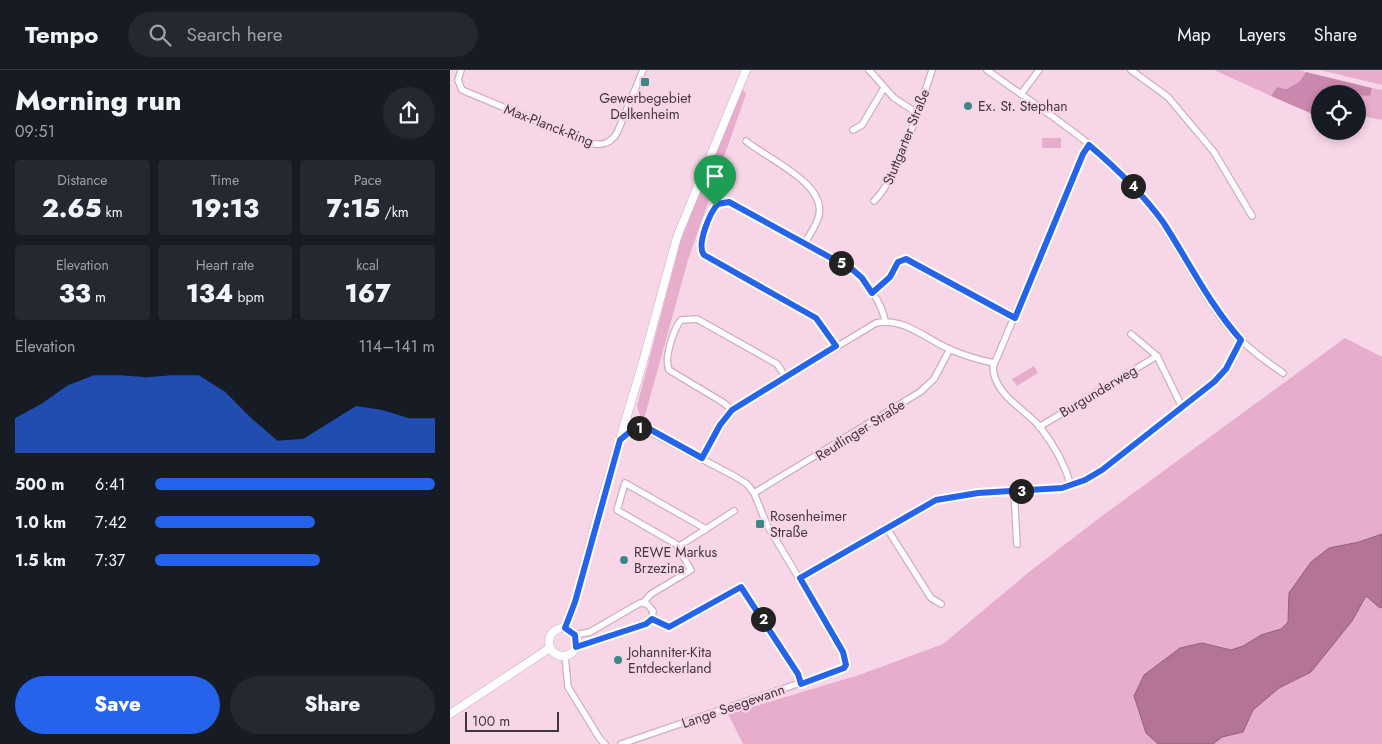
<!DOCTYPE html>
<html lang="en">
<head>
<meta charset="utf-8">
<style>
  :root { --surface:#171b24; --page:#242831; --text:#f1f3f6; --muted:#9ea1a6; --line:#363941; --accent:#2563eb }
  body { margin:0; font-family:Jost,sans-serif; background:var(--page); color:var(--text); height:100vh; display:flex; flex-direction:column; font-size:19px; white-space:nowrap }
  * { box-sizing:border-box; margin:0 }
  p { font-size:16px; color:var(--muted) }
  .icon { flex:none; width:28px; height:28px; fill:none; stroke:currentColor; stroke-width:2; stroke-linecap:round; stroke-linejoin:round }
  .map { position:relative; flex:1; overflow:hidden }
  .panel { display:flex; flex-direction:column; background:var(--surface); width:450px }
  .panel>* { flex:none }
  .controls { position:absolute; left:861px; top:15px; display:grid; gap:10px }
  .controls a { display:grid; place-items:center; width:55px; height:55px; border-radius:50%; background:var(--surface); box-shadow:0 2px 8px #0003; font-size:25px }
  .scale { position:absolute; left:15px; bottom:12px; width:94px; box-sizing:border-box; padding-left:5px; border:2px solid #43353d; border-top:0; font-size:14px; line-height:18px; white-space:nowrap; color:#43353d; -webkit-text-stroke:4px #f7d6e8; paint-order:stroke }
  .pin { position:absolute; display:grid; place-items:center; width:42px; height:42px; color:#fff; margin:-51px -21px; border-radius:50% 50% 50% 0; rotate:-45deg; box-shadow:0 0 5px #0007 }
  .pin .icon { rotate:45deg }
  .km { position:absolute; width:25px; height:25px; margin:-12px; border-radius:50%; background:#222; color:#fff; font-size:14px; line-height:25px; text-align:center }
  .round { display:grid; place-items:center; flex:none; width:52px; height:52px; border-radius:26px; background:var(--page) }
  .head { display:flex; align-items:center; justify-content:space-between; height:85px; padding:0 15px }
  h1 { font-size:28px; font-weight:800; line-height:38px }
  .metrics { display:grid; grid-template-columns:repeat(3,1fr); gap:8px; height:85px; padding:5px 15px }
  .metrics div { display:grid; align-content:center; border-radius:5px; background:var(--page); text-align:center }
  .metrics b { font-size:25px; font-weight:800 }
  .metrics small { font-size:14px; font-weight:400 }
  .metrics p { font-size:14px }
  .chart { height:140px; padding:10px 15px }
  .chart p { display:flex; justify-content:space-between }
  .chart svg { width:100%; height:90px; margin-top:5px; fill:var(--accent); opacity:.7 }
  .primary-button { display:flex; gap:10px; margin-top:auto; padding:10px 15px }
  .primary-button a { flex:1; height:58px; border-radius:30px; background:var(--accent); color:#fff; font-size:20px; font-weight:800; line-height:58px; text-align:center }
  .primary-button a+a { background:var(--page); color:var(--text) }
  ul { padding:0 15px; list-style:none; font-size:16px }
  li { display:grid; grid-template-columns:80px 60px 1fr; align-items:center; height:38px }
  li i { height:12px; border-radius:6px; background:var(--accent) }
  header { display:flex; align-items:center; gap:30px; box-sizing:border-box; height:70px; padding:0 25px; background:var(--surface); border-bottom:1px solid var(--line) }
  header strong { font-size:24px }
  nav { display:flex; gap:28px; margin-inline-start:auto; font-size:18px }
  .search { width:350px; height:45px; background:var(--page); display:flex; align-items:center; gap:12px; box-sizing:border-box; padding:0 18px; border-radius:28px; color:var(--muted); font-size:19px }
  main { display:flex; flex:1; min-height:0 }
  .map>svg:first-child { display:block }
  .green { fill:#e6adcd }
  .forest { fill:#c988ad }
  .water { fill:#b37498; stroke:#91617d }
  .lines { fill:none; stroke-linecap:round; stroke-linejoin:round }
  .minor-casing { stroke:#cfaec0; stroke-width:8 }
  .secondary-casing { stroke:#cfaec0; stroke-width:9 }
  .minor { stroke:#fff; stroke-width:5.5 }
  .secondary { stroke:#fff; stroke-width:8 }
  .route-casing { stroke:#fff; stroke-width:10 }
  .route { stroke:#2563eb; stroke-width:6 }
  .poi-dot { fill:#3f8787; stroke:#f7d6e8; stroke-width:2 }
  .labels { text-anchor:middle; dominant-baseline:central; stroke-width:4.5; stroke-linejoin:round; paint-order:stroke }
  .poi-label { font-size:14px; fill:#43353d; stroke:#f7d6e8; text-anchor:start }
  .street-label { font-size:14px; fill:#43353d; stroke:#f7d6e8 }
</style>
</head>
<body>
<header>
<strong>Tempo</strong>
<div class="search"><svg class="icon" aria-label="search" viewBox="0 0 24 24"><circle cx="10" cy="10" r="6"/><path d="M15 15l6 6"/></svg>Search here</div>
<nav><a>Map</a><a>Layers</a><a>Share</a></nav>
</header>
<main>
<section class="panel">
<div class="head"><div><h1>Morning run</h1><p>09:51</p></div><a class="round"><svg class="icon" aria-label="share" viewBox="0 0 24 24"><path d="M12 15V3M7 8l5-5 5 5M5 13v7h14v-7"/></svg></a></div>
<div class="metrics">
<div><p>Distance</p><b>2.65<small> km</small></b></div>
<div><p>Time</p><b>19:13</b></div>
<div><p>Pace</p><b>7:15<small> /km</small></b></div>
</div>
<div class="metrics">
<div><p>Elevation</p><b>33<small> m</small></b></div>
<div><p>Heart rate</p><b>134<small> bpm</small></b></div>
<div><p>kcal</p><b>167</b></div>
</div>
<div class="chart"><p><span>Elevation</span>114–141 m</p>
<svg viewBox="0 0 160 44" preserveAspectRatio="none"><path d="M0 44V27L10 20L20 11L30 6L40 6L50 7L60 6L70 6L80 14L90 27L100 38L110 37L120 29L130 21L140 23L150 27L160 27V44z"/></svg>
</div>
<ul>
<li><b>500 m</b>6:41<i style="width:100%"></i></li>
<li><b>1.0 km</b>7:42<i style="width:57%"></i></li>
<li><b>1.5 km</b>7:37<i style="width:59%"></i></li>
</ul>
<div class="primary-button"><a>Save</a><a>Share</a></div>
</section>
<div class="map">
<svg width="932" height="674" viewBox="0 0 932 674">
  <rect width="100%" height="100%" fill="#f7d6e8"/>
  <g class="green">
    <polygon points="764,0 848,0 856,2 849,12 835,19 827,17 821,26"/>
    <polygon points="870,0 932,0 932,15"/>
    <polygon points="922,18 932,20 932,50 908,45 908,26 919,26"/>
    <polygon points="293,19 296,24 238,190 194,349 190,346 187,336 230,173 242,139"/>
    <rect x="592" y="68" width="19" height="10"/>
    <polygon points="895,268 932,287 932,674 293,674 278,644 409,605 493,574 579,502 652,446"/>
    <polygon points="584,296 588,303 567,316 562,309"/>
  </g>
  <polygon class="forest" points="856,2 922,18 920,26 870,24 870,51 860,43 821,26 827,17 836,19 849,12"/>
  <polygon class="water" points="932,464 932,537 930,538 916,526 902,551 861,602 829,618 803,640 793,662 772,667 763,674 708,674 696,663 684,626 694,605 730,578 752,573 781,580 793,576 811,565 831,559 838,552 839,523 861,492 879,478 909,472"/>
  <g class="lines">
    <defs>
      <g id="minor">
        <path d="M11 0 8 10 12 20 139 73C152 76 160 74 167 63L193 0"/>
        <polyline points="419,0 444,28 467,43"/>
        <path d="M537 0C592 40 652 76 695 130 727 168 745 215 776 254 792 274 812 289 833 303"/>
        <polyline points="681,0 718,27 764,82 802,146"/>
        <polyline points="571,24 589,0"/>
        <polyline points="403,60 412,55 434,18"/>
        <path d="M296 71C316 88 376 113 369 145 367 155 359 165 355 173"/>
        <path d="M424 131C445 113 473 28 482 0"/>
        <polyline points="422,223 440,207 448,192 456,189 565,248"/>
        <polyline points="681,264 707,286 732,337"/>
        <path d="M386 276 366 248 254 185C246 175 260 142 268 133L279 132 403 200C417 212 432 233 435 251"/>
        <path d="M282 340 274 333 219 300C214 288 223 260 231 250L247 249 327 294 335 306"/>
        <polyline points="589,357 707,286"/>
        <polyline points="170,369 182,360 194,356"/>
        <path d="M252 388 270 355 282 340 426 253C453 247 475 268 499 279 513 285 529 290 544 293"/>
        <path d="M621 416C615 394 604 375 590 357 574 338 544 325 543 297L633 84 639 75"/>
        <polyline points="564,422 567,474"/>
        <polyline points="304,423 470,322 484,309 500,279"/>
        <polyline points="436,457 481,528 491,534"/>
        <polyline points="228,477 256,459"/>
        <polyline points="350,508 487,430 528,423 612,418 635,410 651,401 764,312 776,299 791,270"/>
        <polyline points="193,533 201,524 241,500 226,474 167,440 175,413 256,459 284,441"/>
        <polyline points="202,549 219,557 291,517 348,604 351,614"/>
        <polyline points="125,565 140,562 190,533 197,534 203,541 202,549 196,554 126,577"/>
        <polyline points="115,586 118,617 150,669 155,674"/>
        <polyline points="171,674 394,598 396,595 391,578 317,455 304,423 297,414 286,407 176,349"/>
      </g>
      <g id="secondary">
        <circle cx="113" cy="572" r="14"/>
        <polyline points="115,558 125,532 149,439 193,292 227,167 296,0"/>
        <polyline points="0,644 100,578"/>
      </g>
    </defs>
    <use href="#minor" class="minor-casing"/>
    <use href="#secondary" class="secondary-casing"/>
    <use href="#minor" class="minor"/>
    <use href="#secondary" class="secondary"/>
  </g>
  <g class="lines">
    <defs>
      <path id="route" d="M639 75C666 98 692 123 713 152 739 192 759 234 791 270L776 299 764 312 652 400 635 410 612 418 528 423 486 430 350 508 393 582 396 595 394 598 351 614 348 604 291 517 219 557 202 549 196 554 126 577 125 565 115 558 125 532 170 370 182 360 194 356 252 388 270 355 282 340 386 276 366 248 254 185C246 175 260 142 268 134L279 132 403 200 412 208 422 223 440 207 448 192 456 189 565 248 633 84Z"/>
    </defs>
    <use href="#route" class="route-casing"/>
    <use href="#route" class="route"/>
  </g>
  <g class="poi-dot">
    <rect x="190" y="7" width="10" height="10" rx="2.5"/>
    <circle cx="518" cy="36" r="5"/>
    <rect x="305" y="449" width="10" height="10" rx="2.5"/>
    <circle cx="174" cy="490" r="5"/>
    <circle cx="168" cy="590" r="5"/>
  </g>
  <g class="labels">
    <g class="poi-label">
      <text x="195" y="28" text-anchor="middle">Gewerbegebiet<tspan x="195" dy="16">Delkenheim</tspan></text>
      <text x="528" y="36">Ex. St. Stephan</text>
      <text x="320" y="446">Rosenheimer<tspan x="320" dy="16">Straße</tspan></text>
      <text x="184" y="482">REWE Markus<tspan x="184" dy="16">Brzezina</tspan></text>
      <text x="178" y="582">Johanniter-Kita<tspan x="178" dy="16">Entdeckerland</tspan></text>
    </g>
    <g class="street-label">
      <text transform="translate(99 55) rotate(21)">Max-Planck-Ring</text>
      <text transform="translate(456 67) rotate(-68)">Stuttgarter Straße</text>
      <text transform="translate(648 321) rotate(-31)">Burgunderweg</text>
      <text transform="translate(410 360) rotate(-32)">Reutlinger Straße</text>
      <text transform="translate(283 636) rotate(-19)">Lange Seegewann</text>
    </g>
  </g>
</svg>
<div class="controls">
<a><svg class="icon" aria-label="locate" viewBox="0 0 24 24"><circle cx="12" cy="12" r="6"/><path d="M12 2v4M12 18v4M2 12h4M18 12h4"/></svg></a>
</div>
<div class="scale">100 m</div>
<div class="pin" style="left:265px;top:136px;background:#1e9e55"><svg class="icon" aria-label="arrive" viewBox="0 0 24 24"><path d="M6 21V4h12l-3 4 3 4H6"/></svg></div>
<b class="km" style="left:189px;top:358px">1</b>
<b class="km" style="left:313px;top:549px">2</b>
<b class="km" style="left:571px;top:421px">3</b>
<b class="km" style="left:683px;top:116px">4</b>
<b class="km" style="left:391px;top:193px">5</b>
</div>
</main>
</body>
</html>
